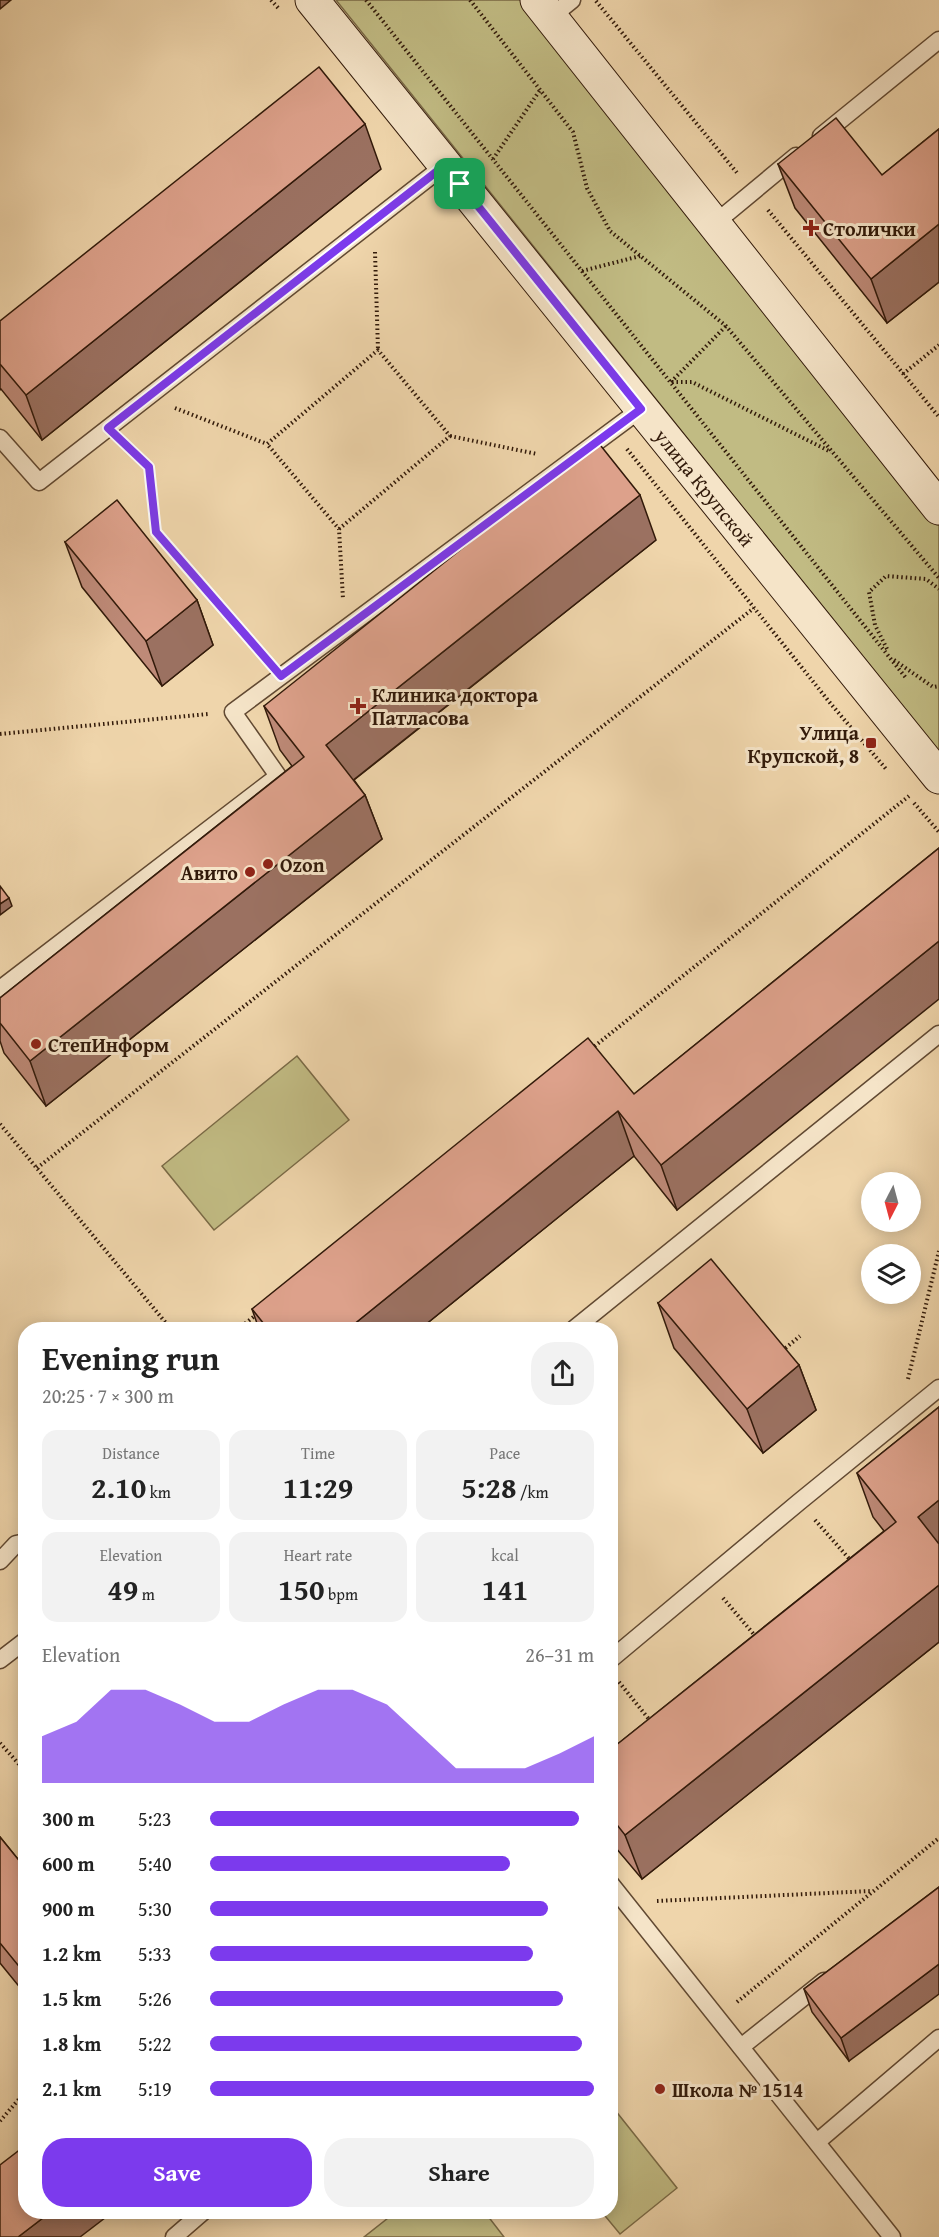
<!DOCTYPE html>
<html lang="en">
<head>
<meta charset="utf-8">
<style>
  :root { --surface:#fff; --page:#f2f2f2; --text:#222; --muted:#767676; --accent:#7c3aed }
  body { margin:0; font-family:"Gentium Book Plus",serif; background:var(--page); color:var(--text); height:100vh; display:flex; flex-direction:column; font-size:22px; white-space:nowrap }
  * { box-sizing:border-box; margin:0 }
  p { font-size:20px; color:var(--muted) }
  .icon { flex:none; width:33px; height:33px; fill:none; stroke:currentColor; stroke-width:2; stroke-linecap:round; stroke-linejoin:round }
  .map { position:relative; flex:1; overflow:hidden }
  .panel { position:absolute; left:18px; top:1322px; width:600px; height:897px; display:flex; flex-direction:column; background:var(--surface); border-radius:24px; box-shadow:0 3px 15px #0003 }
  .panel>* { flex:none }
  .needle { width:39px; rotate:186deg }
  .buttons { position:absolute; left:861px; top:1172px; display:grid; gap:12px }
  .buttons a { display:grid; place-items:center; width:60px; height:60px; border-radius:50%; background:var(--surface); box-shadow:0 3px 15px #0003; font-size:30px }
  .pin { position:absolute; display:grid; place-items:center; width:51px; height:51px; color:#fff; margin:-26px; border-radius:12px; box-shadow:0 3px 9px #0006 }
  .round { display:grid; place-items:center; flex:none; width:63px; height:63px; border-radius:24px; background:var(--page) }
  .headline { display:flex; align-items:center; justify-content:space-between; height:102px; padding:0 24px }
  h1 { font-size:33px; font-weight:700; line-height:45px }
  .figures { display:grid; grid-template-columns:repeat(3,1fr); gap:9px; height:102px; padding:6px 24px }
  .figures div { display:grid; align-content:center; border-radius:15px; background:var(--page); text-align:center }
  .figures b { font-size:30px; font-weight:700 }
  .figures small { font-size:16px; font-weight:400 }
  .figures p { font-size:16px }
  .chart { height:168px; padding:12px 24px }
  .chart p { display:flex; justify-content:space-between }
  .chart svg { width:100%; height:108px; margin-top:6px; fill:var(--accent); opacity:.7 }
  .button { display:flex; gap:12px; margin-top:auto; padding:12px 24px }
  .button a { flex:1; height:69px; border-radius:24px; background:var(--accent); color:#fff; font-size:24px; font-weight:700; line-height:69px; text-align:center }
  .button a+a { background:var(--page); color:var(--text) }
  ul { padding:0 24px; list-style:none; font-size:20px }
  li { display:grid; grid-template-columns:96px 72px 1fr; align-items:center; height:45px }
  li i { height:15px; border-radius:8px; background:var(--accent) }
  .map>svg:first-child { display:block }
  .green { fill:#c1bb83; stroke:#7a6a46; stroke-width:1.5 }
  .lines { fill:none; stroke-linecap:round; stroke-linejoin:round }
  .lane-casing { stroke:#614932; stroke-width:19 }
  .secondary-casing { stroke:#321a0a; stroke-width:35 }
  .path { stroke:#321a0a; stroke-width:4; stroke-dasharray:1.5 3; stroke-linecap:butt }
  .lane { stroke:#f5e4c8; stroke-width:16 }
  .secondary { stroke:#f5e4c8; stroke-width:33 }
  .wall { fill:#be8a78; stroke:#321a0a; stroke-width:1.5 }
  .shaded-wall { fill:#9b7161; stroke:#321a0a; stroke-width:1.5 }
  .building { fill:#dda18b; stroke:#321a0a; stroke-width:1.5 }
  .route-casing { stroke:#fff; stroke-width:12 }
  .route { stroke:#7c3aed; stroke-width:8 }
  .poi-dot { fill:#8f2418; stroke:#f5e4c8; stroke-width:2 }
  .labels { text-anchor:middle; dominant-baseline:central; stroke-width:6; stroke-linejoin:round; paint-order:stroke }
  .poi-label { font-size:20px; font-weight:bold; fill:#321a0a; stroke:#f5e4c8; text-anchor:start }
  .street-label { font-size:20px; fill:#321a0a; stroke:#f5e4c8 }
</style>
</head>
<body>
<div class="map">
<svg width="939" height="2237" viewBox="0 0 939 2237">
  <rect width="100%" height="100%" fill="#efd5ab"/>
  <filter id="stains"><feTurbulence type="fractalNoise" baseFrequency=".00333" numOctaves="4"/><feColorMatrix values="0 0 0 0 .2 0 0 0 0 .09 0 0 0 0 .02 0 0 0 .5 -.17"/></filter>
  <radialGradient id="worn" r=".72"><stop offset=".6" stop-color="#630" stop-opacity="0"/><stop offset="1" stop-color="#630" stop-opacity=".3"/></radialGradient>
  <g class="green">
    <polygon points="336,0 521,0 939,526 939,752"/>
    <polygon points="297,1056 349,1120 214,1230 162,1166"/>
    <polygon points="611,2105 677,2188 620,2234 601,2211 610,2211"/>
    <polygon points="397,2211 484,2211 504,2237 364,2237"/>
  </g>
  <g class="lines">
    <defs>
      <g id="lane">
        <polyline points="551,17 572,0"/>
        <polyline points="821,136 939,40"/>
        <polyline points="714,224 796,156"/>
        <polyline points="0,438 39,482 445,165"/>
        <polyline points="0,989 278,776 233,712 641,409"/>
        <polyline points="574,1329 939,1034"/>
        <polyline points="0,1561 16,1544 26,1542"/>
        <polyline points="0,1660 26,1640"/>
        <polyline points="610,1660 799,1502 939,1388"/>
        <polyline points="610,1883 892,2237"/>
        <polyline points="741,2047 824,1981"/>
        <polyline points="817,2142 939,2038"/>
        <polyline points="174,2237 204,2211"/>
      </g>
      <g id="secondary">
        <path id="s1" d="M312 0 939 777"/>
        <polyline points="537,0 939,508"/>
      </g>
    </defs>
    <use href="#lane" class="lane-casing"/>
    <use href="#secondary" class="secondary-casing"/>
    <g class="path">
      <polyline points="271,0 280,10"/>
      <polyline points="366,0 906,678"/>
      <polyline points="470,0 573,132 587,188 610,231 726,326 939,578"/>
      <polyline points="596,1 738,174"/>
      <polyline points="493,159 540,90"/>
      <polyline points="768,210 939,417"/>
      <polyline points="375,252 378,350"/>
      <polyline points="582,271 640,256"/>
      <polyline points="903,374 939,345"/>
      <polyline points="671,382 726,326"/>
      <polyline points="672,382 692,382 831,452"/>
      <polyline points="175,408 267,444"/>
      <polyline points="450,436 537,454"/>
      <polyline points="126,445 149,467 157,532 265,657"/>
      <polyline points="627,449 831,704 886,769"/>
      <polyline points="339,529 450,436 378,350 267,444 339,529 343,599"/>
      <polyline points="887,649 875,625 869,592 886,576 926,579 939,589"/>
      <polyline points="894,660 933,687 939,686"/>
      <polyline points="0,734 208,714"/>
      <polyline points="914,803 939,832"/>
      <polyline points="591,1049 909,796"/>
      <polyline points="0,1124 171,1329"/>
      <polyline points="37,1168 754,608"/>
      <polyline points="238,1329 256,1315"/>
      <polyline points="782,1351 800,1336"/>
      <polyline points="908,1379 939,1251"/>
      <polyline points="815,1520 852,1562"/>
      <polyline points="723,1598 757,1638"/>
      <polyline points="619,1682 652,1723"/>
      <polyline points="0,1743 26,1772"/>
      <polyline points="657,1901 871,1891"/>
      <polyline points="737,2002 939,1838"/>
      <polyline points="0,2121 26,2091"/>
    </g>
    <use href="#lane" class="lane"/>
    <use href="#secondary" class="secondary"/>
  </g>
  <g class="wall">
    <polygon points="939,129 939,282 887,323 795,208 778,164 882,175"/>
    <polygon points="381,169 42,440 1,389 0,390 0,321"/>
    <polygon points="656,540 354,780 365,795 382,839 46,1106 4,1053 0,1041 0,998 292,766 280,750 264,706"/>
    <polygon points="65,542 197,600 213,645 162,686 82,587"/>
    <polygon points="939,848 677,1210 634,1156 420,1329 259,1329 252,1309 634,1094"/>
    <polygon points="658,1303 799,1365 816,1410 763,1453 674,1348"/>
    <polygon points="939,1407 939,1642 642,1879 610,1841 610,1750 884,1531 873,1517 857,1473"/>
    <polygon points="0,1837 26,1869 26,1995 0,1963"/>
    <polygon points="939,1887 849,2061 812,2012 804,1989"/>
  </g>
  <g class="shaded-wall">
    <polygon points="0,0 11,0 0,9"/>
    <polygon points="365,124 381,169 42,440 26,395"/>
    <polygon points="939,224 939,282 887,323 871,279"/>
    <polygon points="640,495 656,540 342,789 326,745"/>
    <polygon points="197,600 213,645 162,686 146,641"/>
    <polygon points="365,795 382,839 46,1106 30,1061"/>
    <polygon points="9,898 12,906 0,915 0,904"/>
    <polygon points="939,941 939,999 677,1210 661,1165"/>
    <polygon points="618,1111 634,1156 420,1329 348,1329"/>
    <polygon points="799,1365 816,1410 763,1453 747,1409"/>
    <polygon points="939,1500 939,1558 918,1517"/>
    <polygon points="939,1585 939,1642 642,1879 625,1835"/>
    <polygon points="939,1964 939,1994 849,2061 841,2038"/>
    <polygon points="52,2211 114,2211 80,2237 18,2237"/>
  </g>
  <g class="building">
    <polygon points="319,67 365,124 26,395 0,364 0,321"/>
    <polygon points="836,118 882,175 939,129 939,224 871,279 778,164"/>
    <polygon points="597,441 640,495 326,745 365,795 30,1061 0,1023 0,998 304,757 264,706"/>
    <polygon points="117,500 197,600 146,641 65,542"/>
    <polygon points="939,848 939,941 661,1165 618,1111 348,1329 268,1329 252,1309 588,1038 634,1094"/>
    <polygon points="0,886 9,898 0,904"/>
    <polygon points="711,1259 799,1365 747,1409 658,1303"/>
    <polygon points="939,1407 939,1500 918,1517 939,1544 939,1585 625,1835 610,1816 610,1750 896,1522 857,1473"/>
    <polygon points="0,1837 26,1869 26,1975 0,1943"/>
    <polygon points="939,1887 939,1964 841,2038 804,1989"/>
    <polygon points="26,2145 26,2211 52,2211 18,2237 0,2237 0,2165"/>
  </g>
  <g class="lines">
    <defs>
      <polygon id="route" points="445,165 641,409 281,676 156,532 149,467 108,428"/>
    </defs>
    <use href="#route" class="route-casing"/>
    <use href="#route" class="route"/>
  </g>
  <g class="poi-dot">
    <path d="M808 219h6v6h6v6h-6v6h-6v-6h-6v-6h6z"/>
    <path d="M355 697h6v6h6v6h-6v6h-6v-6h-6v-6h6z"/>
    <rect x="865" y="737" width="12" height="12" rx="3"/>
    <circle cx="268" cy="864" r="6"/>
    <circle cx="250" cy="872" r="6"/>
    <circle cx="36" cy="1044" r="6"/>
    <circle cx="660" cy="2089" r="6"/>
  </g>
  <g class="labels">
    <g class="poi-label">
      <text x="823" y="228">Столички</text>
      <text x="372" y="694">Клиника доктора<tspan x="372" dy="23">Патласова</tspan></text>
      <text x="859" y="732" text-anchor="end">Улица<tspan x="859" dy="23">Крупской, 8</tspan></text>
      <text x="280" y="864">Ozon</text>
      <text x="238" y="872" text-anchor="end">Авито</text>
      <text x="48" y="1044">СтепИнформ</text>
      <text x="672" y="2089">Школа № 1514</text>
    </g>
    <g class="street-label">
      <text stroke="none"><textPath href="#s1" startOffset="626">улица Крупской</textPath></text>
    </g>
  </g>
  <rect width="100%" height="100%" filter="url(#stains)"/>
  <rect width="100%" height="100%" fill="url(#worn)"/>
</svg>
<div class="buttons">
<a><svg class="needle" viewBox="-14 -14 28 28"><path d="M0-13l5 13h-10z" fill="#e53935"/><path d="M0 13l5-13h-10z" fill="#767676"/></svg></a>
<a><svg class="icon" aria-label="layers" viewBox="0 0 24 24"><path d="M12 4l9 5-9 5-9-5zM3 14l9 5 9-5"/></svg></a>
</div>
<div class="pin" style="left:460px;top:184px;background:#1e9e55"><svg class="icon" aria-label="arrive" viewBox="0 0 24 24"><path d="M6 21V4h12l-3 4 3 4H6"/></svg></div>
<section class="panel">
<div class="headline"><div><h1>Evening run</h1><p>20:25 · 7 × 300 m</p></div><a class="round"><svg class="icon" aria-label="share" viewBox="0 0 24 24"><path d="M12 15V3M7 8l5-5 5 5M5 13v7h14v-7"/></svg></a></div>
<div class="figures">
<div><p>Distance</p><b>2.10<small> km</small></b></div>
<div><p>Time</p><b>11:29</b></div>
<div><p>Pace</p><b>5:28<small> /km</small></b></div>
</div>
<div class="figures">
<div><p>Elevation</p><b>49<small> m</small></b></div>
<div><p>Heart rate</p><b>150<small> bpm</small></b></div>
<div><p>kcal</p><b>141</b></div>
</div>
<div class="chart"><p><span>Elevation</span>26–31 m</p>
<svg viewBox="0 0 160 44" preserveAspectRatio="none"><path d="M0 44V25L10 19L20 6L30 6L40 12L50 19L60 19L70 12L80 6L90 6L100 12L110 25L120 38L130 38L140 38L150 32L160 25V44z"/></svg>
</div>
<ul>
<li><b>300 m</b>5:23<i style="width:96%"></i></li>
<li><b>600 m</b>5:40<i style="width:78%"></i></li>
<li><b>900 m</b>5:30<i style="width:88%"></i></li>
<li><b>1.2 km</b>5:33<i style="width:84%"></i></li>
<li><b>1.5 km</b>5:26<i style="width:92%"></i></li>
<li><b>1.8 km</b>5:22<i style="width:97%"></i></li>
<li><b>2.1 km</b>5:19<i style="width:100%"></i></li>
</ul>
<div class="button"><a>Save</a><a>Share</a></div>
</section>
</div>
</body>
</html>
